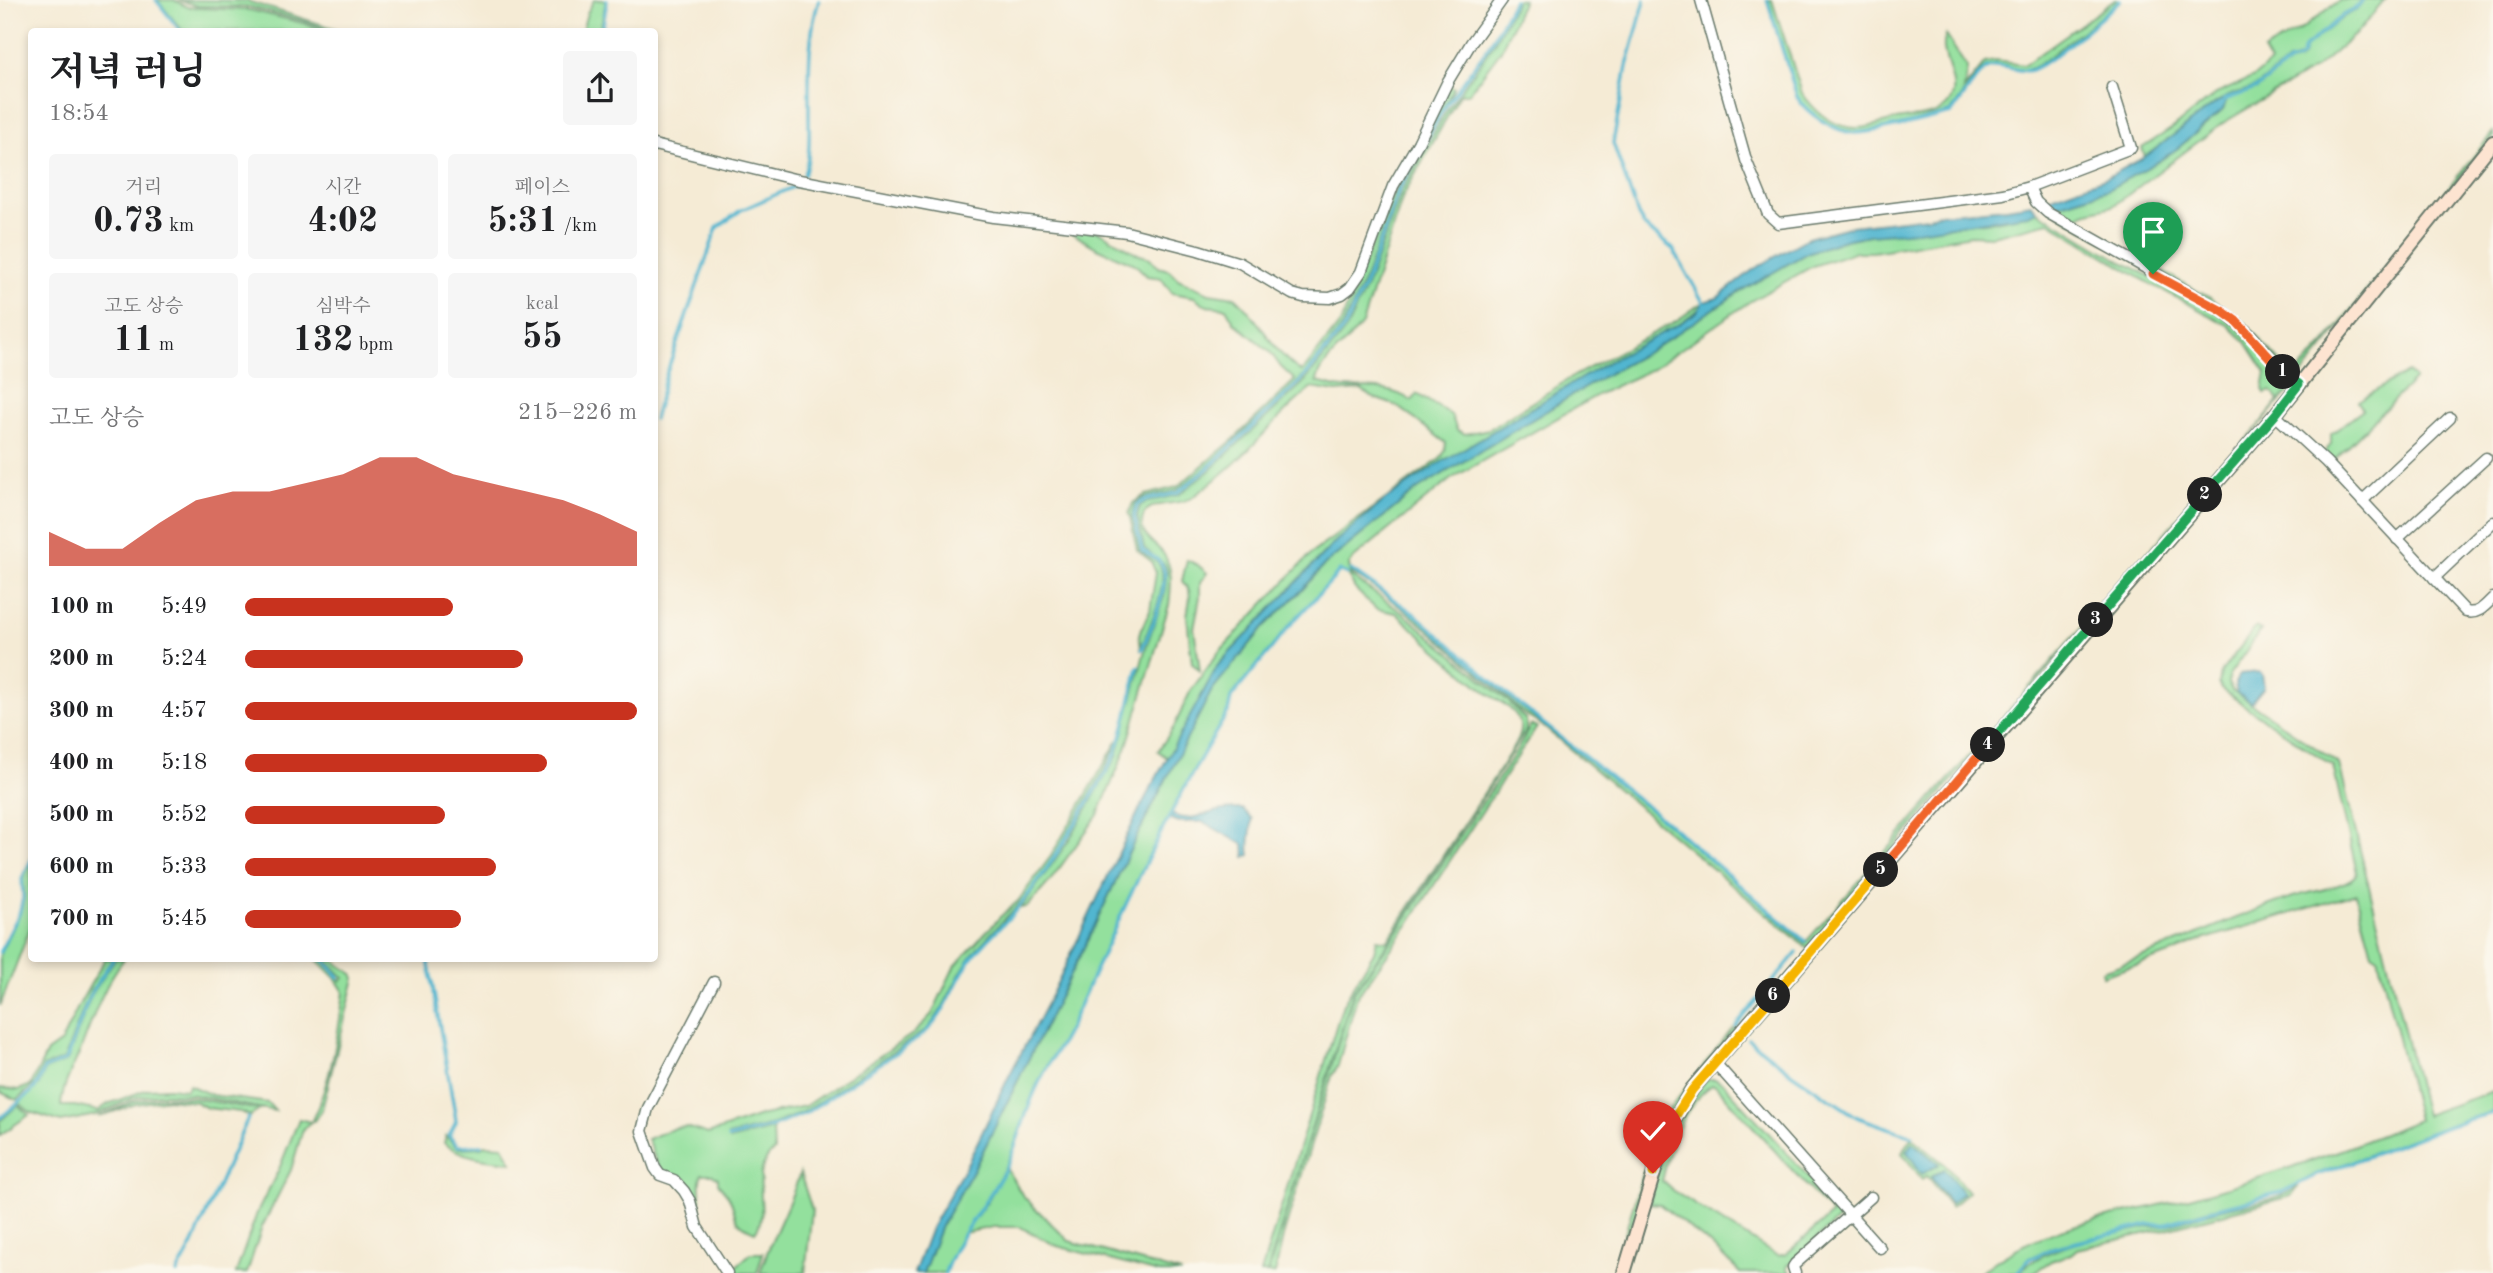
<!DOCTYPE html>
<html lang="ko">
<head>
<meta charset="utf-8">
<style>
  :root { --surface:#fff; --page:#f6f6f6; --text:#202124; --muted:#757577; --accent:#c8321e }
  body { margin:0; font-family:"Old Standard TT","Noto Serif KR",serif; background:var(--page); color:var(--text); height:100vh; display:flex; flex-direction:column; font-size:26px; white-space:nowrap }
  * { box-sizing:border-box; margin:0 }
  p { font-size:23px; color:var(--muted) }
  .icon { flex:none; width:38px; height:38px; fill:none; stroke:currentColor; stroke-width:2; stroke-linecap:round; stroke-linejoin:round }
  .map { position:relative; flex:1; overflow:hidden }
  .drawer { position:absolute; left:28px; top:28px; width:630px; height:934px; display:flex; flex-direction:column; background:var(--surface); border-radius:7px; box-shadow:0 4px 10px #0003 }
  .drawer>* { flex:none }
  .pin { position:absolute; display:grid; place-items:center; width:60px; height:60px; color:#fff; margin:-72px -30px; border-radius:50% 50% 50% 0; rotate:-45deg; box-shadow:0 0 7px #0007 }
  .pin .icon { rotate:45deg }
  .km { position:absolute; width:35px; height:35px; margin:-18px; border-radius:50%; background:#222; color:#fff; font-size:19px; line-height:35px; text-align:center }
  .round { display:grid; place-items:center; flex:none; width:74px; height:74px; border-radius:7px; background:var(--page) }
  .overview { display:flex; align-items:center; justify-content:space-between; height:119px; padding:0 21px }
  h1 { font-size:38px; font-weight:700; line-height:52px }
  .metrics { display:grid; grid-template-columns:repeat(3,1fr); gap:10px; height:119px; padding:7px 21px }
  .metrics div { display:grid; align-content:center; border-radius:7px; background:var(--page); text-align:center }
  .metrics b { font-size:35px; font-weight:700 }
  .metrics small { font-size:19px; font-weight:400 }
  .metrics p { font-size:19px }
  .chart { height:196px; padding:14px 21px }
  .chart p { display:flex; justify-content:space-between }
  .chart svg { width:100%; height:126px; margin-top:7px; fill:var(--accent); opacity:.7 }
  ul { padding:0 21px; list-style:none; font-size:23px }
  li { display:grid; grid-template-columns:112px 84px 1fr; align-items:center; height:52px }
  li i { height:18px; border-radius:9px; background:var(--accent) }
  .map>svg:first-child { display:block }
  .green { fill:#93e09d; stroke:#598e68; stroke-width:2; fill-rule:evenodd }
  .water { fill:#51b6d0; stroke:#387a82; stroke-width:2 }
  .lines { fill:none; stroke-linecap:round; stroke-linejoin:round }
  .stream { stroke:#51b6d0; stroke-width:3.5 }
  .street-casing { stroke:#6a7a6c; stroke-width:13 }
  .secondary-casing { stroke:#6a7a6c; stroke-width:16 }
  .street { stroke:#fff; stroke-width:10 }
  .secondary { stroke:#fde4d1; stroke-width:12 }
  .split-1-casing { stroke:#fff; stroke-width:14 }
  .split-2-casing { stroke:#fff; stroke-width:14 }
  .split-3-casing { stroke:#fff; stroke-width:14 }
  .split-4-casing { stroke:#fff; stroke-width:14 }
  .split-5-casing { stroke:#fff; stroke-width:14 }
  .split-6-casing { stroke:#fff; stroke-width:14 }
  .split-7-casing { stroke:#fff; stroke-width:14 }
  .split-8-casing { stroke:#fff; stroke-width:14 }
  .split-1 { stroke:#f0652b; stroke-width:9 }
  .split-2 { stroke:#22a559; stroke-width:9 }
  .split-3 { stroke:#22a559; stroke-width:9 }
  .split-4 { stroke:#22a559; stroke-width:9 }
  .split-5 { stroke:#f0652b; stroke-width:9 }
  .split-6 { stroke:#f5b400; stroke-width:9 }
  .split-7 { stroke:#f5b400; stroke-width:9 }
  .split-8 { stroke:#f5b400; stroke-width:9 }
</style>
</head>
<body>
<div class="map">
<svg width="2493" height="1273" viewBox="0 0 2493 1273">
  <rect width="100%" height="100%" fill="#fbf7ec"/>
  <filter id="ink" filterUnits="userSpaceOnUse"><feTurbulence type="fractalNoise" baseFrequency=".0143" numOctaves="2"/><feDisplacementMap in="SourceGraphic" scale="14" xChannelSelector="R" yChannelSelector="G"/><feConvolveMatrix kernelMatrix="1 2 1 2 8 2 1 2 1" color-interpolation-filters="sRGB"/></filter>
  <filter id="wash" filterUnits="userSpaceOnUse"><feTurbulence type="fractalNoise" baseFrequency=".00686" numOctaves="4" result="noise"/><feDisplacementMap in="SourceGraphic" scale="28" xChannelSelector="R" yChannelSelector="G"/><feGaussianBlur stdDeviation="1.57" result="paint"/><feColorMatrix in="noise" values="0 0 0 0 0 0 0 0 0 0 0 0 0 0 0 0 0 1.4 0 .05"/><feComposite in="paint" operator="in"/></filter>
  <g filter="url(#wash)">
    <rect width="100%" height="100%" fill="#f5ebd5"/>
    <g class="green">
      <polygon points="157,0 174,0 187,7 198,8 250,10 306,24 327,31 183,31"/>
      <polygon points="179,0 247,1 343,31 332,31 307,22 250,7 197,6"/>
      <polygon points="594,0 606,0 600,31 582,31 587,13"/>
      <path d="M1517 0H1523L1501 50 1469 93 1460 94 1403 196 1362 324C1351 340 1318 363 1317 382 1326 384 1336 388 1345 388 1371 389 1389 386 1412 401L1417 394 1451 415 1457 430 1465 434 1489 429 1499 423 1574 376 1676 321 1700 304 1702 307 1677 325 1608 362 1440 463 1385 500 1336 541 1218 665 1169 759 1158 751 1174 727 1190 692 1219 652 1292 574 1312 553 1440 459 1445 451 1446 443 1397 406 1371 397 1361 390 1336 392 1312 388C1284 409 1264 436 1239 459 1227 471 1212 482 1198 493 1195 495 1192 498 1189 499 1175 507 1141 498 1142 524 1143 538 1155 543 1163 553 1174 569 1171 587 1169 605L1126 749 1098 815 1050 881 1028 906 1021 908 1069 840 1117 756 1145 650 1164 596 1167 571 1165 565 1144 548 1137 516 1140 506 1146 502 1178 495 1209 471 1305 381 1347 328 1370 278 1402 190 1445 113 1493 45Z"/>
      <path d="M1768 0H1772L1802 93C1812 107 1827 122 1844 126 1861 131 1874 125 1891 121 1910 116 1945 120 1952 97 1959 79 1937 53 1946 35L1967 68 1964 89 1985 63 1995 61 2024 65 2115 0H2119C2101 18 2080 33 2059 49 2051 55 2042 64 2032 68 2017 75 2000 59 1984 69 1972 77 1962 100 1950 112 1925 119 1884 130 1858 132 1837 133 1808 113 1797 97Z"/>
      <polygon points="2340,0 2361,0 2354,9 2344,14 2304,47 2301,56 2296,59 2288,61 2256,87 2233,94 2217,102 2145,157 2142,148 2174,127 2216,94 2254,77 2270,63 2263,51 2303,28"/>
      <polygon points="2364,0 2385,0 2358,32 2316,68 2223,123 2113,206 2084,213 2071,221 2212,299 2246,324 2279,361 2290,370 2297,373 2324,344 2493,132 2493,137 2301,376 2293,375 2284,369 2250,331 2049,208 2107,190 2159,161 2178,148 2223,110 2227,99 2257,89 2289,63 2298,61 2303,57 2305,48 2345,16 2355,11"/>
      <path d="M1449 85 1454 88 1398 188 1366 276 1343 326 1302 378 1206 468 1176 491 1144 498 1136 503 1132 516 1140 551C1147 555 1158 560 1161 568 1168 586 1148 630 1141 648L1139 634 1150 610 1156 573 1151 561 1137 550 1129 513 1133 503 1145 495 1177 487 1234 439 1295 380 1281 367 1270 352 1234 322 1226 308 1207 306 1194 297 1172 293 1161 278 1147 276 1135 264 1097 248 1063 228 1098 231 1140 255 1150 258 1158 267 1169 270 1178 279 1209 293 1235 297C1260 318 1273 354 1302 372L1341 322 1391 197Z"/>
      <path d="M2037 211 2115 258 2229 318 2287 379 2291 385 2289 391 1807 948 1539 723C1522 716 1508 698 1494 686 1447 647 1402 603 1349 572L1352 577 1404 614 1508 701 1526 720V730L1395 933 1353 992 1267 1273H1261L1343 1004 1374 952 1377 939 1387 941 1503 764C1510 752 1525 734 1519 720 1513 707 1496 700 1486 692 1455 667 1425 640 1396 613L1376 609 1355 589 1347 574 1340 571 1292 622 1231 697 1228 712C1166 810 1119 918 1071 1024 1060 1046 1045 1066 1035 1089 1025 1113 1018 1139 1007 1163 989 1203 959 1230 945 1273H923L941 1226 974 1169 1092 931 1134 842 1212 689 1264 627 1302 590 1324 565 1418 489 1604 376 1655 348 1739 292 1807 253 1845 240 1869 235 2001 220ZM2049 222 2140 278 2228 325 2246 342 2266 373 2263 389 2265 393 2271 391 2279 400 2255 430 1805 943 1675 830 1507 696 1416 616 1350 571 1349 565 1354 558 1451 479 1601 393 1652 369 1749 302 1813 266 1855 252H1873L1971 235 1992 236Z"/>
      <polygon points="2408,372 2415,379 2332,462 2324,454 2331,444 2331,434 2363,410 2358,401"/>
      <polygon points="1187,560 1198,565 1207,573 1200,583 1200,597 1194,628 1200,671 1192,663 1187,616 1190,598 1189,590 1182,581"/>
      <path d="M2256 627 2261 630 2229 675 2228 683 2232 690 2339 764 2425 1115 2493 1091V1112L2466 1119 2317 1174 2282 1192 2206 1210 2164 1224 2149 1225 2053 1247 2029 1258 2016 1273H1980C2042 1221 2126 1216 2200 1195 2275 1174 2347 1150 2418 1120L2378 957 2372 953 2356 894 2195 942 2173 953 2102 976V971C2167 950 2228 918 2293 897 2309 892 2351 886 2357 873L2333 766 2249 709 2222 689 2219 684 2221 672Z"/>
      <polygon points="1531,725 1537,727 1408,925 1357,997 1338,1065 1332,1076 1283,1236 1276,1269 1275,1273 1268,1273 1354,992 1396,934 1516,752"/>
      <path d="M1118 740C1109 764 1096 785 1083 807 1064 840 1044 877 1018 905 1001 924 982 940 968 961 952 983 946 1009 927 1029L805 1111 772 1125 728 1136 729 1140 773 1129 774 1151C747 1171 772 1213 755 1232 730 1222 738 1215 729 1197 726 1192 721 1188 718 1183V1178L712 1174H702C695 1187 706 1200 697 1213L686 1184 659 1168 647 1139 675 1128 687 1127 708 1134 763 1115 805 1106 914 1033 932 1014 954 967 1000 917 1018 901 1051 856Z"/>
      <polygon points="31,861 31,926 0,1006 0,954 20,914 24,898 23,879"/>
      <polygon points="105,959 112,959 89,994 64,1059 43,1067 36,1083 17,1100 0,1092 0,1088 19,1090 31,1085 47,1052 61,1042 81,1001"/>
      <path d="M115 959H124C103 986 93 1018 81 1049 73 1068 62 1086 61 1106H75L98 1111 108 1104 148 1089 169 1088 186 1090 189 1085 212 1095 268 1103 275 1111 194 1095 161 1094 133 1098 96 1115 61 1122 30 1112 19 1103 39 1085 45 1070 67 1061 91 996Z"/>
      <path d="M316 959H321L341 981 344 978 325 959H331L353 974 355 978 322 1110 314 1121 312 1120C331 1082 338 1034 344 992L335 978Z"/>
      <polygon points="1733,1028 1736,1030 1686,1092 1621,1273 1614,1273 1641,1178 1668,1111"/>
      <path d="M1707 1079H1715L1724 1084 1838 1209 1842 1216 1789 1264 1787 1267 1790 1273H1740L1711 1245 1659 1204 1649 1203 1666 1145 1685 1107ZM1712 1085 1716 1086 1832 1214 1786 1254 1778 1256 1774 1254 1678 1194 1662 1181C1670 1147 1682 1106 1712 1085Z"/>
      <polygon points="162,1097 194,1098 260,1110 250,1116 241,1112 207,1108 196,1102 168,1099 136,1104 98,1117 134,1101"/>
      <polygon points="18,1105 29,1115 0,1135 0,1121"/>
      <polygon points="299,1119 311,1122 303,1129 291,1170 262,1227 247,1273 236,1273 257,1213 279,1169"/>
      <path d="M446 1136 458 1148 481 1147 485 1145 503 1146 512 1162C490 1160 462 1158 444 1143Z"/>
      <path d="M1912 1138 1947 1166 1968 1192 1951 1207 1926 1176 1922 1179 1902 1153ZM1943 1170 1951 1202 1931 1177Z"/>
      <polygon points="1006,1168 1023,1196 1069,1241 1181,1273 1159,1273 1057,1246 1020,1227 993,1227 964,1233 987,1202"/>
      <path d="M800 1173 812 1210 805 1273H760C771 1237 789 1208 800 1173Z"/>
      <path d="M2299 1186 2291 1196 2166 1229 2077 1249 2071 1254 2051 1261 2033 1273H2020C2037 1246 2117 1234 2149 1227 2173 1226 2196 1216 2219 1210 2244 1203 2278 1202 2299 1186Z"/>
      <polygon points="751,1253 763,1253 757,1273 732,1273 731,1271"/>
    </g>
    <g class="water">
      <polygon points="2227,97 2223,110 2178,148 2159,161 2107,190 2048,208 2042,204 2043,200 2108,177 2145,157 2217,102"/>
      <polygon points="2031,204 2037,211 2028,215 1917,231 1869,235 1845,240 1807,253 1739,292 1655,348 1604,376 1418,489 1324,565 1302,590 1264,627 1212,690 1134,842 1092,931 974,1169 941,1226 923,1273 914,1273 931,1228 969,1160 1009,1076 1053,992 1141,806 1218,665 1336,541 1385,500 1440,463 1608,362 1677,325 1697,312 1703,302 1717,298 1754,269 1808,238 1852,226 1928,217 1939,214 2007,208"/>
      <polygon points="2259,672 2262,674 2264,687 2251,703 2237,693 2235,683 2240,674"/>
      <path d="M1242 809 1252 819C1252 831 1247 844 1250 855L1245 857 1244 845 1203 822H1179L1170 819 1172 814C1187 823 1203 814 1218 811 1226 809 1234 809 1242 809Z"/>
      <polygon points="1913,1143 1939,1164 1922,1174 1907,1152"/>
      <polygon points="1944,1169 1963,1193 1950,1203 1931,1177"/>
    </g>
    <g class="lines">
      <g class="stream">
        <polyline points="156,0 181,32"/>
        <polyline points="1645,0 1627,66 1613,143 1638,215 1645,227 1673,249 1703,302"/>
        <path d="M1767 0 1797 97C1807 114 1835 132 1855 133 1879 133 1927 119 1951 113 1961 103 1978 71 1988 68 2003 62 2017 74 2031 70 2049 64 2105 15 2120 0"/>
        <polyline points="602,32 607,0"/>
        <polyline points="2224,100 2257,88 2289,62 2297,60 2302,56 2304,48 2344,15 2354,10 2363,0"/>
        <path d="M804 175C811 153 809 132 809 109 809 74 808 34 819 0"/>
        <polyline points="654,419 666,375 717,228 741,210 800,184"/>
        <polyline points="1351,570 1416,615 1508,695 1675,829 1805,941"/>
        <path d="M1142 649C1150 631 1170 586 1163 567 1160 559 1149 555 1142 550L1134 516 1137 505 1145 500 1177 493 1207 469 1303 379 1345 327 1368 277 1399 189 1442 111 1491 43 1514 0"/>
        <polyline points="0,952 19,914 23,898 22,878 32,858"/>
        <polyline points="323,959 339,977"/>
        <polyline points="428,959 455,1114 456,1122 449,1136 458,1146 481,1145"/>
        <polyline points="1736,1026 1797,952"/>
        <polyline points="1748,1039 1793,1074 1857,1117 1912,1136"/>
        <polyline points="0,1118 30,1093 38,1084 44,1069 66,1060 90,995 113,959"/>
        <path d="M728 1138 772 1127 806 1113 920 1037C947 1015 950 990 969 962 984 940 1006 924 1022 903 1047 871 1068 836 1089 801 1098 786 1108 771 1115 755 1126 727 1131 696 1138 667"/>
        <polyline points="177,1273 192,1246 248,1118"/>
        <path d="M945 1273C958 1232 990 1202 1008 1163 1019 1139 1025 1113 1036 1089 1046 1066 1061 1046 1071 1024 1119 918 1167 811 1228 712L1231 698 1292 623 1334 578 1340 571 1347 574"/>
        <polyline points="2017,1273 2029,1259 2053,1248 2149,1225 2165,1224 2207,1211 2282,1192 2317,1175 2466,1120 2493,1113"/>
      </g>
    </g>
  </g>
  <g filter="url(#ink)">
    <g class="lines">
      <defs>
        <g id="street">
          <polyline points="1701,0 1746,160 1768,214 1778,223 2003,194 2029,187 2131,148 2112,87"/>
          <polyline points="654,145 794,179 993,217 1127,232 1198,250 1240,263 1292,294 1303,297 1330,298 1342,294 1350,288 1361,272 1393,186 1418,143 1448,81 1471,43 1502,0"/>
          <polyline points="2029,187 2036,202 2048,213 2222,311 2251,335 2281,370 2299,384"/>
          <path d="M2275 415 2326 462 2466 612C2478 615 2485 606 2493 598"/>
          <polyline points="2362,501 2450,418"/>
          <polyline points="2397,539 2486,458"/>
          <polyline points="2434,578 2493,522"/>
          <polyline points="714,982 648,1108 642,1131 655,1168 660,1175 674,1180 684,1191 690,1201 697,1227 727,1273"/>
          <polyline points="1716,1064 1880,1248"/>
          <polyline points="1795,1273 1793,1267 1795,1264 1871,1197"/>
        </g>
        <polyline id="secondary" points="1624,1273 1665,1136 1692,1089 2275,415 2493,142"/>
      </defs>
      <use href="#street" class="street-casing"/>
      <use href="#secondary" class="secondary-casing"/>
      <use href="#street" class="street"/>
      <use href="#secondary" class="secondary"/>
    </g>
  </g>
  <g class="lines" filter="url(#ink)">
    <defs>
      <polyline id="split-1" points="2153,274 2222,311 2236,321 2283,372"/>
      <polyline id="split-2" points="2205,495 2275,415 2299,384 2283,372"/>
      <polyline id="split-3" points="2096,620 2205,495"/>
      <polyline id="split-4" points="1988,745 2096,620"/>
      <polyline id="split-5" points="1881,870 1988,745"/>
      <polyline id="split-6" points="1773,996 1881,870"/>
      <polyline id="split-7" points="1670,1125 1692,1090 1773,996"/>
      <polyline id="split-8" points="1653,1173 1670,1125"/>
    </defs>
    <use href="#split-1" class="split-1-casing"/>
    <use href="#split-2" class="split-2-casing"/>
    <use href="#split-3" class="split-3-casing"/>
    <use href="#split-4" class="split-4-casing"/>
    <use href="#split-5" class="split-5-casing"/>
    <use href="#split-6" class="split-6-casing"/>
    <use href="#split-7" class="split-7-casing"/>
    <use href="#split-8" class="split-8-casing"/>
    <use href="#split-1" class="split-1"/>
    <use href="#split-2" class="split-2"/>
    <use href="#split-3" class="split-3"/>
    <use href="#split-4" class="split-4"/>
    <use href="#split-5" class="split-5"/>
    <use href="#split-6" class="split-6"/>
    <use href="#split-7" class="split-7"/>
    <use href="#split-8" class="split-8"/>
  </g>
</svg>
<div class="pin" style="left:2153px;top:274px;background:#1e9e55"><svg class="icon" aria-label="arrive" viewBox="0 0 24 24"><path d="M6 21V4h12l-3 4 3 4H6"/></svg></div>
<div class="pin" style="left:1653px;top:1173px;background:#d93025"><svg class="icon" aria-label="check" viewBox="0 0 24 24"><path d="M5 12l5 5 9-10"/></svg></div>
<b class="km" style="left:2283px;top:372px">1</b>
<b class="km" style="left:2205px;top:495px">2</b>
<b class="km" style="left:2096px;top:620px">3</b>
<b class="km" style="left:1988px;top:745px">4</b>
<b class="km" style="left:1881px;top:870px">5</b>
<b class="km" style="left:1773px;top:996px">6</b>
<section class="drawer">
<div class="overview"><div><h1>저녁 러닝</h1><p>18:54</p></div><a class="round"><svg class="icon" aria-label="share" viewBox="0 0 24 24"><path d="M12 15V3M7 8l5-5 5 5M5 13v7h14v-7"/></svg></a></div>
<div class="metrics">
<div><p>거리</p><b>0.73<small> km</small></b></div>
<div><p>시간</p><b>4:02</b></div>
<div><p>페이스</p><b>5:31<small> /km</small></b></div>
</div>
<div class="metrics">
<div><p>고도 상승</p><b>11<small> m</small></b></div>
<div><p>심박수</p><b>132<small> bpm</small></b></div>
<div><p>kcal</p><b>55</b></div>
</div>
<div class="chart"><p><span>고도 상승</span>215–226 m</p>
<svg viewBox="0 0 160 44" preserveAspectRatio="none"><path d="M0 44V32L10 38L20 38L30 29L40 21L50 18L60 18L70 15L80 12L90 6L100 6L110 12L120 15L130 18L140 21L150 26L160 32V44z"/></svg>
</div>
<ul>
<li><b>100 m</b>5:49<i style="width:53%"></i></li>
<li><b>200 m</b>5:24<i style="width:71%"></i></li>
<li><b>300 m</b>4:57<i style="width:100%"></i></li>
<li><b>400 m</b>5:18<i style="width:77%"></i></li>
<li><b>500 m</b>5:52<i style="width:51%"></i></li>
<li><b>600 m</b>5:33<i style="width:64%"></i></li>
<li><b>700 m</b>5:45<i style="width:55%"></i></li>
</ul>
</section>
</div>
</body>
</html>
